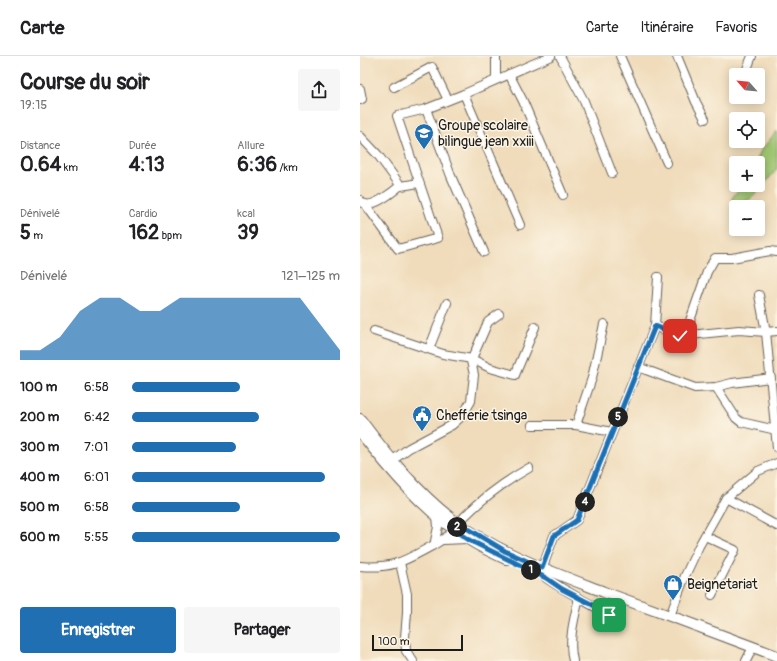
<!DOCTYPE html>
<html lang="fr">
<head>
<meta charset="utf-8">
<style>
  :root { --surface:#fff; --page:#f6f6f6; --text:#202124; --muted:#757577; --line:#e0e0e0; --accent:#1f6fb2 }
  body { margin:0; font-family:Pangolin,sans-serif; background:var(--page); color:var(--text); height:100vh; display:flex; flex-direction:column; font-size:15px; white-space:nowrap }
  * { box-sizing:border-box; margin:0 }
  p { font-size:13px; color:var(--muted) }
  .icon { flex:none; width:22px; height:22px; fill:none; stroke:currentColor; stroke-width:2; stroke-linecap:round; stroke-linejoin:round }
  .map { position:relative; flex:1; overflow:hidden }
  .details { display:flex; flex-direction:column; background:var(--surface); width:360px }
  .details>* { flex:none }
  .needle { width:26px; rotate:297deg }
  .tools { position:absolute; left:369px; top:12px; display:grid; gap:8px }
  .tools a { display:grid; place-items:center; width:36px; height:36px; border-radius:4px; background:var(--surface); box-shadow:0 2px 10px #0003; font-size:20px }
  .scale { position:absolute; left:12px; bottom:10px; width:91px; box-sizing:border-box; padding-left:4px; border:2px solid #1c1c1c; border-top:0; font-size:11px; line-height:14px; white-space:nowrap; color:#1c1c1c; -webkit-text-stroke:3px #fcf5e5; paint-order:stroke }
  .pin { position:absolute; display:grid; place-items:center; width:34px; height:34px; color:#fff; margin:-17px; border-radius:8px; box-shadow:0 2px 6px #0006 }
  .km { position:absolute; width:20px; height:20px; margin:-10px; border-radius:50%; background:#222; color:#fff; font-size:11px; line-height:20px; text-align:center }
  .round { display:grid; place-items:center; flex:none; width:42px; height:42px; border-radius:4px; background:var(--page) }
  .summary { display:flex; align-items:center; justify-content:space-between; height:68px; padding:0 20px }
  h1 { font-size:22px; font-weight:700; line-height:30px }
  .figures { display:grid; grid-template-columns:repeat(3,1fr); gap:6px; height:68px; padding:4px 20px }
  .figures div { display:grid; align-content:center }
  .figures b { font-size:20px; font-weight:700 }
  .figures small { font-size:11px; font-weight:400 }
  .figures p { font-size:11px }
  .chart { height:112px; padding:8px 20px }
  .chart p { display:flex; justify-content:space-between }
  .chart svg { width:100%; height:72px; margin-top:4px; fill:var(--accent); opacity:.7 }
  .cta { display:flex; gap:8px; margin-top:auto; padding:8px 20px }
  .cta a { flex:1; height:46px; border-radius:4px; background:var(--accent); color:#fff; font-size:16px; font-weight:700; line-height:46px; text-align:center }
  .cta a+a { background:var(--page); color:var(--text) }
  ul { padding:0 20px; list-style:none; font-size:13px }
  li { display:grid; grid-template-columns:64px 48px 1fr; align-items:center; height:30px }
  li i { height:10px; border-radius:5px; background:var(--accent) }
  header { display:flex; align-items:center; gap:24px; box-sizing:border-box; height:56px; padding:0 20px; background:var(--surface); border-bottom:1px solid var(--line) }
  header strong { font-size:19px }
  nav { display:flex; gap:22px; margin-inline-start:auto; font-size:14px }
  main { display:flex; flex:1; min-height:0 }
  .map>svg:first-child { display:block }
  .green { fill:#9ec571; stroke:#5d7046 }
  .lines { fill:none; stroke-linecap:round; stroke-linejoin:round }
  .minor-casing { stroke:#665f54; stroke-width:10 }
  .major-casing { stroke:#665f54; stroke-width:12 }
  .minor { stroke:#fff; stroke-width:8 }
  .major { stroke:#fff; stroke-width:10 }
  .route-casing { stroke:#fff; stroke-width:8 }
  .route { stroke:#1f6fb2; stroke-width:5 }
  .labels { text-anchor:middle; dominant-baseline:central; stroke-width:3; stroke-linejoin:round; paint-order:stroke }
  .poi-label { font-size:14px; fill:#1c1c1c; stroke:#fcf5e5; text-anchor:start }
</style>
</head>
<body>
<header>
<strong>Carte</strong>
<nav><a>Carte</a><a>Itinéraire</a><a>Favoris</a></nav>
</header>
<main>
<section class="details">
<div class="summary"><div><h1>Course du soir</h1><p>19:15</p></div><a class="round"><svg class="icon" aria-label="share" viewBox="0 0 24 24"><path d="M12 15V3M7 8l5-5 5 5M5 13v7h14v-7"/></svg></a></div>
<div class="figures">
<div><p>Distance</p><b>0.64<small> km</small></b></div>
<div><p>Durée</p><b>4:13</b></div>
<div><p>Allure</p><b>6:36<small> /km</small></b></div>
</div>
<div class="figures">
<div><p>Dénivelé</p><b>5<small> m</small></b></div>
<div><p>Cardio</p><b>162<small> bpm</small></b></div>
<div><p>kcal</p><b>39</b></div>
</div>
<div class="chart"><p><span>Dénivelé</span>121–125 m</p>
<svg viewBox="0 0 160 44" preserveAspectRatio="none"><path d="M0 44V38L10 38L20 30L30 14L40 6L50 6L60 14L70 14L80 6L90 6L100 6L110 6L120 6L130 6L140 6L150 22L160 38V44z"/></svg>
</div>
<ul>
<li><b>100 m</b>6:58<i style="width:52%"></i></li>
<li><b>200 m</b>6:42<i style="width:61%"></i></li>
<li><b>300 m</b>7:01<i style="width:50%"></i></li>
<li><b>400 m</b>6:01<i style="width:93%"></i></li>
<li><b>500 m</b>6:58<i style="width:52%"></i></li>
<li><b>600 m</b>5:55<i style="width:100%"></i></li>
</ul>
<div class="cta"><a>Enregistrer</a><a>Partager</a></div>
</section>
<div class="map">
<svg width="417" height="605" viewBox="0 0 417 605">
  <rect width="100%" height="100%" fill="#fcf5e5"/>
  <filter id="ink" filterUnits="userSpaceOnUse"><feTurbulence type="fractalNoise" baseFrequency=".025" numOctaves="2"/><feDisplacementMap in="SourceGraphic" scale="8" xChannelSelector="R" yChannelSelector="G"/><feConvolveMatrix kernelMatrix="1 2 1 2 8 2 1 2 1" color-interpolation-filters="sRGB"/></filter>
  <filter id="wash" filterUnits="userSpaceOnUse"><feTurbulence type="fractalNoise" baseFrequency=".012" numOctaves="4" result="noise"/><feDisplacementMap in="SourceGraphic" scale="16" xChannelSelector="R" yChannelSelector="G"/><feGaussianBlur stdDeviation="0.9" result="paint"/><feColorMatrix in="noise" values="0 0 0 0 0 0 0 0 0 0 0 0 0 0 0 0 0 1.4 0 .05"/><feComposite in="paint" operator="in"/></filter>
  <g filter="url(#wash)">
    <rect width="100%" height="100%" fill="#f0dcbb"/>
    <polygon class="green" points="417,75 417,113 392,142 375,150 372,142 382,129 398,129 398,107 396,107 401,94"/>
  </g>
  <g filter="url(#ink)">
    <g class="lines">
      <defs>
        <g id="minor">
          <polyline points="136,0 136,23"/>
          <polyline points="200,0 224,45 252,117"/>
          <polyline points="260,0 307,107"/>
          <polyline points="317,0 336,46 345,63"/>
          <polyline points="387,13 392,0"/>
          <polyline points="149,18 163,45 203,139"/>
          <polyline points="34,31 72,11 88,44"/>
          <polyline points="0,33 2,43 0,44"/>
          <polyline points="104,38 191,0"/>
          <polyline points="66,53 91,120 124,196"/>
          <polyline points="0,80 18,99 41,130 59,127"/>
          <path d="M0 144C1 146 3 148 5 148 14 151 34 135 41 129"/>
          <polyline points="5,148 38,193 78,182 37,60 66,53 104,38 160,169"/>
          <polyline points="399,239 406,276 417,275"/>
          <polyline points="295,270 320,280 379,274 406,276 417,392"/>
          <polyline points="14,275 83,298 112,303 130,312 155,319 175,271"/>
          <polyline points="325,279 347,216 355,202 372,202 410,195 417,196"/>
          <polyline points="69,293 87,247"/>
          <polyline points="278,311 335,332 356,331 372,327 411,322"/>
          <polyline points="356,331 376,362 381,366 416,374"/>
          <polyline points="172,369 216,369 252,376"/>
          <polyline points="216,369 232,322 244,268"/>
          <polyline points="33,404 49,392 92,369 103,359 111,345 114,319 111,305 128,266 139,258"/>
          <polyline points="366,442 417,470"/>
          <polyline points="345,480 375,494 352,539"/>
          <polyline points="83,484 107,483"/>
          <polyline points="75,485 78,471 77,460"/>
          <polyline points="40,507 47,538 47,557 45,581 46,595 53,605"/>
          <path d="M0 510C33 513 44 505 72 490 80 485 88 481 94 474 98 470 101 464 105 460 124 441 146 425 169 412"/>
          <polyline points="182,513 194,480 217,464 295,270 298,221"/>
          <path d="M186 522C206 536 228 546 249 559"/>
          <polyline points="310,560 325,520 339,490 366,442 398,415 417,407"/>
          <path d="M213 605C208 584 214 563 219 542"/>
          <polyline points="386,605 390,597"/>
        </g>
        <g id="major">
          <path d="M0 363C27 399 56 435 92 463 138 497 192 516 244 536 302 557 359 578 417 600"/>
          <path d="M0 376C29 413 67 458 108 483 120 491 133 497 146 503"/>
        </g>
      </defs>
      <use href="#minor" class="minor-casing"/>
      <use href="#major" class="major-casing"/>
      <use href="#minor" class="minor"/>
      <use href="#major" class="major"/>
    </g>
  </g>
  <g class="lines" filter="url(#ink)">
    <defs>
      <polyline id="route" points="249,559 233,549 202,533 186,522 109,484 94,474 100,468 145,495 182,512 194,480 217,464 295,270 320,280"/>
    </defs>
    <use href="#route" class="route-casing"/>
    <use href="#route" class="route"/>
  </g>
  <defs>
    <symbol id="school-pin" viewBox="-11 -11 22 30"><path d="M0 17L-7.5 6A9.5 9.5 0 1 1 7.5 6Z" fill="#1f6fb2" stroke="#fcf5e5"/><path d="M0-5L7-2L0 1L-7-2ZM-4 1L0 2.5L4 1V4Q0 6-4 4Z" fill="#fff"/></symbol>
    <symbol id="civic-pin" viewBox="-11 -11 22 30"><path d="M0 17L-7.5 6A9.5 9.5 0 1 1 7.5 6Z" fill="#1f6fb2" stroke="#fcf5e5"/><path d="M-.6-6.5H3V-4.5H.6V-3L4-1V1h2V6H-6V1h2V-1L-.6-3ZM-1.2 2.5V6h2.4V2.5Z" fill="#fff"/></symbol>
    <symbol id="shop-pin" viewBox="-11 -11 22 30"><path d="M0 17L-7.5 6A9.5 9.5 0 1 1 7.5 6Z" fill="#1f6fb2" stroke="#fcf5e5"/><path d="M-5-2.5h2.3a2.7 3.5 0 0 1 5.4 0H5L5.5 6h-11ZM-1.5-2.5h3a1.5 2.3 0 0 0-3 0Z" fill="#fff"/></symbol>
  </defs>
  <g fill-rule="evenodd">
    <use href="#school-pin" x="53" y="66" width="22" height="30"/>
    <use href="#civic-pin" x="51" y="348" width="22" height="30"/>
    <use href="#shop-pin" x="302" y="517" width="22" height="30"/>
  </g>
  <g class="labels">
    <g class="poi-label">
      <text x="78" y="69">Groupe scolaire<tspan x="78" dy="16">bilingue jean xxiii</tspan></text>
      <text x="76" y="359">Chefferie tsinga</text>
      <text x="327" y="528">Beignetariat</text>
    </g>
  </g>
</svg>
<div class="tools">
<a><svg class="needle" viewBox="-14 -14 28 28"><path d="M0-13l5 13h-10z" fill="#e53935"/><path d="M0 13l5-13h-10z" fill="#757577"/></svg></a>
<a><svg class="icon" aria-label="locate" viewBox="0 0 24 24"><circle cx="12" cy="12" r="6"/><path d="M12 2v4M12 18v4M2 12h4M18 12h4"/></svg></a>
<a>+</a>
<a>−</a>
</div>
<div class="scale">100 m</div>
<div class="pin" style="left:249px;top:559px;background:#1e9e55"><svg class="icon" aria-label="arrive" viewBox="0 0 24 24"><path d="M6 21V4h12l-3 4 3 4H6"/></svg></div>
<div class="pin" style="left:320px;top:280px;background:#d93025"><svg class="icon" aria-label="check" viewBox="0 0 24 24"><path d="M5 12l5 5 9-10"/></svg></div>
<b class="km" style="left:171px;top:514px">1</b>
<b class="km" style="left:97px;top:471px">2</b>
<b class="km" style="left:225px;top:446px">4</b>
<b class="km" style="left:258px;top:361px">5</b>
</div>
</main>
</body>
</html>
